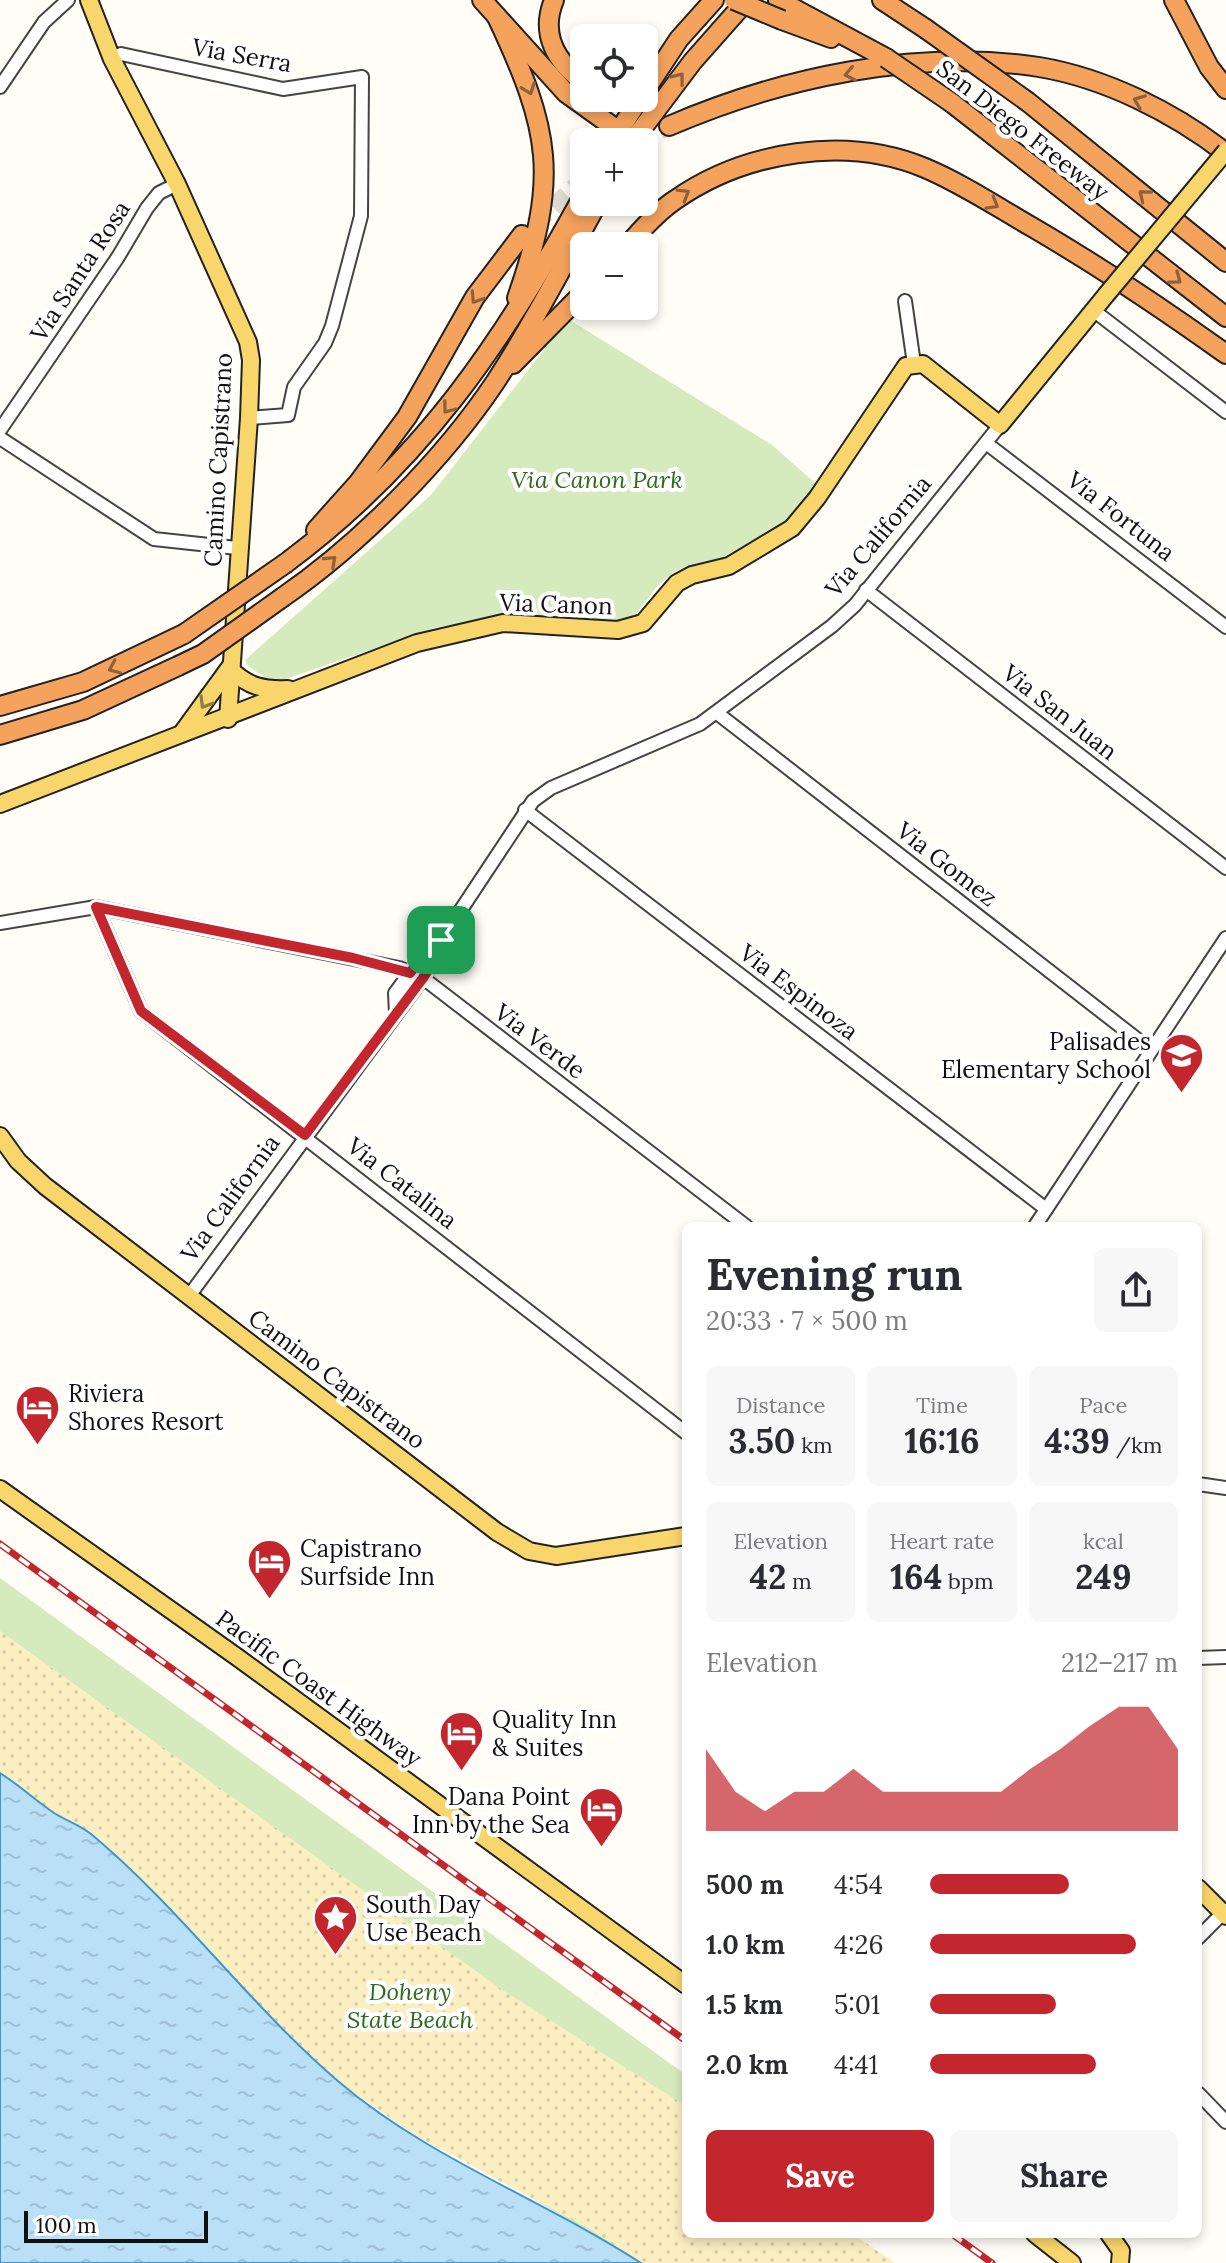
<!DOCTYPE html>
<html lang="en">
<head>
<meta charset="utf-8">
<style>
  :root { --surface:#fff; --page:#f7f7f7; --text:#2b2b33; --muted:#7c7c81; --accent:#c4262e }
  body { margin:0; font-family:Lora,serif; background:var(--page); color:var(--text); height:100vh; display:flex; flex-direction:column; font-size:30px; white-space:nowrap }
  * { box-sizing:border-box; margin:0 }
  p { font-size:26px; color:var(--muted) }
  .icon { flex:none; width:44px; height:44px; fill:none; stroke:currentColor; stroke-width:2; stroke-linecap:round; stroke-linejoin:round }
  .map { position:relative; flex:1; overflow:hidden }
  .drawer { position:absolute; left:682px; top:1222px; width:520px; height:1016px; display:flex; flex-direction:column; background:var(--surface); border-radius:12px; box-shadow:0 4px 12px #0003 }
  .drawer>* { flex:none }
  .fabs { position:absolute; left:570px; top:24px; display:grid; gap:16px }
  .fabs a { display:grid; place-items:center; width:88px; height:88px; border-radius:12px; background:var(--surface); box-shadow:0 4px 12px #0003; font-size:40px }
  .scale { position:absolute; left:24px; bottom:20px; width:184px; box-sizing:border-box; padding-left:8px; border:4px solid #111; border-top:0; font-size:22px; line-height:28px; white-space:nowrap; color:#111; -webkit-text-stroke:6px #fff; paint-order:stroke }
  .pin { position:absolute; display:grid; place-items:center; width:68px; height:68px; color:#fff; margin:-34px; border-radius:16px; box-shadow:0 4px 12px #0006 }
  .round { display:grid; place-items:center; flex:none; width:84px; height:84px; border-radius:12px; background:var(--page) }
  .summary { display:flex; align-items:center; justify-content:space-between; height:136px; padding:0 24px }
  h1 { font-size:44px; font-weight:800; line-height:60px }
  .stats { display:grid; grid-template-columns:repeat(3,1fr); gap:12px; height:136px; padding:8px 24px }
  .stats div { display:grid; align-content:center; border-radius:12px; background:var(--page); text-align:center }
  .stats b { font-size:34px; font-weight:800 }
  .stats small { font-size:22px; font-weight:400 }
  .stats p { font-size:22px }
  .chart { height:224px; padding:16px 24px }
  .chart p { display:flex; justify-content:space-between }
  .chart svg { width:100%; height:144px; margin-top:8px; fill:var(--accent); opacity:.7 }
  .button { display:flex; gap:16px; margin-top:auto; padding:16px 24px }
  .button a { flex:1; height:92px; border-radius:12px; background:var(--accent); color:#fff; font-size:32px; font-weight:800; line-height:92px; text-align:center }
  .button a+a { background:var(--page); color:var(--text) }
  ul { padding:0 24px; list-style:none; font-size:26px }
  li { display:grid; grid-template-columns:128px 96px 1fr; align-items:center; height:60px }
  li i { height:20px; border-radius:10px; background:var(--accent) }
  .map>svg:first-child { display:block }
  .grass { fill:#d5ebbd }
  .sand { fill:url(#sand-dots) }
  .water { fill:url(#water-ripples); stroke:#3f96cf; stroke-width:2 }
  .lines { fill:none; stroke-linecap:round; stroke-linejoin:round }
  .highway-tunnel { stroke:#dbdad3; stroke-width:18; stroke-dasharray:18 9; stroke-linecap:butt }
  .minor-casing { stroke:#444; stroke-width:16 }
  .major-casing { stroke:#222; stroke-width:20 }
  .highway-casing { stroke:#222; stroke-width:22 }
  .minor { stroke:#fff; stroke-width:12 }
  .major { stroke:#f9d66b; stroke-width:16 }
  .highway { stroke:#f5a25d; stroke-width:18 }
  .rail-casing { stroke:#c4262e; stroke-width:7 }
  .rail { stroke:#fff; stroke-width:4; stroke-dasharray:12; stroke-linecap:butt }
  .major-bridge-casing { stroke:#222; stroke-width:20; stroke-linecap:butt }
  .highway-bridge-casing { stroke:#222; stroke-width:22; stroke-linecap:butt }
  .major-bridge { stroke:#f9d66b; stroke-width:16 }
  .highway-bridge { stroke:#f5a25d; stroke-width:18 }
  .oneway { stroke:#8e613b }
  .oneway2 { stroke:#917d42 }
  .route-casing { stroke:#fff; stroke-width:16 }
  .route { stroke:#c4262e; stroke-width:10 }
  .labels { text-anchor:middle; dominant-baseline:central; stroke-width:8; stroke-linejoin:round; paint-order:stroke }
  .street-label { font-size:24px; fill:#111; stroke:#fff }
  .park-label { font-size:24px; font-style:italic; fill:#2f6b1f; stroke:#fff }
  .poi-label { font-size:24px; fill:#111; stroke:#fff; text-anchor:start }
</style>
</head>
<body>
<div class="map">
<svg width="1226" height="2263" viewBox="0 0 1226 2263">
  <defs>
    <pattern id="sand-dots" width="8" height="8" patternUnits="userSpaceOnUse" patternTransform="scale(2)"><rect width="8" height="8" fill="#fbeec1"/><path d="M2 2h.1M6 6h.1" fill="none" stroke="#d6cba5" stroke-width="1.8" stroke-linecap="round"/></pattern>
    <pattern id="water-ripples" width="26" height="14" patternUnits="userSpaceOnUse" patternTransform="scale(2)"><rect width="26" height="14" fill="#b9e0f7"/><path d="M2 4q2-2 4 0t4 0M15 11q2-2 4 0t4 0" fill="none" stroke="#9ebfd3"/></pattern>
  </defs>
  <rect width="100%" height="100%" fill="#fffdf5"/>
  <g class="grass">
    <polygon points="568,319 772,445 820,487 789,527 764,534 720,559 675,571 658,585 636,614 622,622 480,620 434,628 274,683 248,666 245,660 431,495"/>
    <polygon points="0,1578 686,2075 686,2234 641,2263 341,2084 26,1789 0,1773"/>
  </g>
  <polygon class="sand" points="0,1631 501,1989 686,2106 686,2234 853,2234 895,2263 641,2263 588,2228 418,2137 341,2084 273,2020 169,1909 89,1832 53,1812 0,1773"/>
  <path class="water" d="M0 1773C19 1785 35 1800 54 1813 65 1820 80 1825 91 1834 181 1909 250 2006 339 2082 428 2158 544 2200 641 2263H0Z"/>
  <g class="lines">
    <g class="highway-tunnel">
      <polyline points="635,142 669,126"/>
      <polyline points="533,225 584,179"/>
    </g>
    <defs>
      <g id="minor">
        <polyline points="112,59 121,54 283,89 362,77 361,216 332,326 325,343 294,387 288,415 249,418"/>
        <polyline points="0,87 44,22 68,0"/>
        <polyline points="905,301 914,364"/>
        <polyline points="1093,310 1226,412"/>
        <polyline points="0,430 118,257 147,208 159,193 177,184"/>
        <polyline points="0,438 154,539 237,548"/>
        <polyline points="986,443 1226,627"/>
        <polyline points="866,590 1226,868"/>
        <polyline points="717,713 1151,1050"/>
        <polyline points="525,810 1046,1209"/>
        <polyline points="96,907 141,1011 686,1433"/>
        <polyline points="0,923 96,907 399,968 423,978 746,1226"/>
        <polyline points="396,1013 395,993 427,950 441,940"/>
        <polyline points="1035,1226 1226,938"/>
        <polyline points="189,1296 423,978 436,957 441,940 533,801 551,788 700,724 832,626 855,605 1000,425"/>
        <polyline points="1198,1484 1226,1488"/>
        <polyline points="1198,1658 1226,1657"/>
        <polyline points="1198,1938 1226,1910"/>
        <polyline points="1198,2093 1226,2122"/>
      </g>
      <g id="major">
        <polyline points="89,0 112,59 177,184 248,342 251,360 249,418 228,719"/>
        <path d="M230 669C249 687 263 690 288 689"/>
        <polyline points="182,733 230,667"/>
        <polyline points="0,804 417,643 503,623 618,630 643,623 677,583 692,575 729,566 792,528 817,498 906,366 923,364 1000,425 1106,295"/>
        <polyline points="0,1136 18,1161 45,1186 497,1532 529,1551 556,1556 686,1536"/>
        <polyline points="0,1489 237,1657 686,1985"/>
        <polyline points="1198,1888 1226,1916"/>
        <polyline points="1035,2234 1072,2263"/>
        <polyline points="1109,2234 1121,2251 1120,2263"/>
      </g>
      <g id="highway">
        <polyline points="482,0 566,93 633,141"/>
        <path d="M554 0C540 34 556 62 584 82"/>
        <polyline points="778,0 886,58"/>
        <polyline points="882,0 926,29"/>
        <polyline points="1174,0 1209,67 1226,89"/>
        <path d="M497 17C551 132 559 177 517 298"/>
        <polyline points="782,20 831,38"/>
        <polyline points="644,92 679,39 714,0"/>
        <polyline points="1028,102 1226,262"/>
        <polyline points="952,103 1226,317"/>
        <path d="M669 126C780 78 917 48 1039 67 1105 78 1173 112 1226 153"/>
        <polyline points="612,142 640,98"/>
        <polyline points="632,142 693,61 747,0"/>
        <path d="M627 246C641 230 657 212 675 200 745 151 846 135 925 168 963 184 997 207 1032 227 1099 266 1163 309 1226 354"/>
        <polyline points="513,364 584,292"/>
        <polyline points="316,530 358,483 407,417 475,297 522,235"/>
        <path d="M286 563C422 462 504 341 584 194"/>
        <path d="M283 597C360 544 444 459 496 381 533 324 565 262 598 202"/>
        <polyline points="0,706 83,682 184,634"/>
        <polyline points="0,735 83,710 178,666"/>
      </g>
    </defs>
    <use href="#minor" class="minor-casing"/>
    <use href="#major" class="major-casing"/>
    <use href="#highway" class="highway-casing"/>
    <use href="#minor" class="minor"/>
    <use href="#major" class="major"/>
    <use href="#highway" class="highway"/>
    <defs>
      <g id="rail">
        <polyline points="0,1544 686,2041"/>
        <polyline points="952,2234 992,2263"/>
      </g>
    </defs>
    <use href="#rail" class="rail-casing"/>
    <use href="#rail" class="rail"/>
    <defs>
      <polyline id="major-bridge" points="1106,295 1226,151"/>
      <g id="highway-bridge">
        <polyline points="734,0 782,20"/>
        <polyline points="926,29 1028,102"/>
        <polyline points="886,58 952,103"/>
        <polyline points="184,634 286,563"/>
        <polyline points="178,666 203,654 283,597"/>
      </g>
    </defs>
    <use href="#major-bridge" class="major-bridge-casing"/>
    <use href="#highway-bridge" class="highway-bridge-casing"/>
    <use href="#major-bridge" class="major-bridge"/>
    <use href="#highway-bridge" class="highway-bridge"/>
  </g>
  <defs><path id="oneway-chevron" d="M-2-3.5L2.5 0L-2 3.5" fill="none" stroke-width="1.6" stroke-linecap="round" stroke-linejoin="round" transform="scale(2)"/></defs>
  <g class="oneway">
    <use href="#oneway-chevron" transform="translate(850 74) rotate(169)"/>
    <use href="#oneway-chevron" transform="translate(679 78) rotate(-52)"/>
    <use href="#oneway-chevron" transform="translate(529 89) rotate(70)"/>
    <use href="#oneway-chevron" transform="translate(1139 101) rotate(-158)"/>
    <use href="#oneway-chevron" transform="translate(684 194) rotate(-31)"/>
    <use href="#oneway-chevron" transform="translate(1144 195) rotate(-141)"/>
    <use href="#oneway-chevron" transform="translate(993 204) rotate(30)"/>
    <use href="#oneway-chevron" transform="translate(1176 279) rotate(37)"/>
    <use href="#oneway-chevron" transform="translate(476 298) rotate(123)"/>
    <use href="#oneway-chevron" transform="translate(448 408) rotate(127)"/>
    <use href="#oneway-chevron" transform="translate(331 561) rotate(-43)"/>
    <use href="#oneway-chevron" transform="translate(114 668) rotate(156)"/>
  </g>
  <use class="oneway2" href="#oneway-chevron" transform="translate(205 703) rotate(121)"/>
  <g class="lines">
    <defs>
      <polygon id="route" points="96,907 353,958 410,973 427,950 441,940 436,957 423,978 305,1135 141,1011"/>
    </defs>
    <use href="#route" class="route-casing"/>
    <use href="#route" class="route"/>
  </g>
  <defs>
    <symbol id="school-pin" viewBox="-11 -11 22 30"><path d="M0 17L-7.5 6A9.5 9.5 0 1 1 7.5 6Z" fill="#c4262e" stroke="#fff"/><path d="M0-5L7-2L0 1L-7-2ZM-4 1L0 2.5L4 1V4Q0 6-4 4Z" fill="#fff"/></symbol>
    <symbol id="hotel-pin" viewBox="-11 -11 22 30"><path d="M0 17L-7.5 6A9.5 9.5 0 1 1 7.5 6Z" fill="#c4262e" stroke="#fff"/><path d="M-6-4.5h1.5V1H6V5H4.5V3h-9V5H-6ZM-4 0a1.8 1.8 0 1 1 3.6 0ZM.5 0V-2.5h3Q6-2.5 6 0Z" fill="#fff"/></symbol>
    <symbol id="sight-pin" viewBox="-11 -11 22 30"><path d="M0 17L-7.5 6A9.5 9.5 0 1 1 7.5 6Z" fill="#c4262e" stroke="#fff"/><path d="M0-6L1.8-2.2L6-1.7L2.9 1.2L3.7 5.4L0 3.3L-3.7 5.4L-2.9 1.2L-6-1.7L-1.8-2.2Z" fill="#fff"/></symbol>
  </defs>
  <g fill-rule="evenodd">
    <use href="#school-pin" x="1156" y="1030" width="51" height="69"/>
    <use href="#hotel-pin" x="12" y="1382" width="51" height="69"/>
    <use href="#hotel-pin" x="244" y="1536" width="51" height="69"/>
    <use href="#hotel-pin" x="436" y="1708" width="51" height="69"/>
    <use href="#hotel-pin" x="576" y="1784" width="51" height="69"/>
    <use href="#sight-pin" x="310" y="1892" width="51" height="69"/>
  </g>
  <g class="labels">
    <g class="street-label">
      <text transform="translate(242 55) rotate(10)">Via Serra</text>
      <text transform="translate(1023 130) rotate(38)">San Diego Freeway</text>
      <text transform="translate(80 271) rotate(-57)">Via Santa Rosa</text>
      <text transform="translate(218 460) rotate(-87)">Camino Capistrano</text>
      <text transform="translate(1121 516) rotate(38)">Via Fortuna</text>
      <text transform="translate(878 536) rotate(-50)">Via California</text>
      <text transform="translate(556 604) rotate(2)">Via Canon</text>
      <text transform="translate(1060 712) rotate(38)">Via San Juan</text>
      <text transform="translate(947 864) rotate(38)">Via Gomez</text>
      <text transform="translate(799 992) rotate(37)">Via Espinoza</text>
      <text transform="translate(540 1041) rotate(37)">Via Verde</text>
      <text transform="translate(402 1183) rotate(38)">Via Catalina</text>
      <text transform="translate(230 1198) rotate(-54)">Via California</text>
      <text transform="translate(337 1379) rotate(37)">Camino Capistrano</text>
      <text transform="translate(319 1688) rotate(36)">Pacific Coast Highway</text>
    </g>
    <g class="park-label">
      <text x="597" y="479">Via Canon Park</text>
      <text x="410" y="1991">Doheny<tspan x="410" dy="28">State Beach</tspan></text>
    </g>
    <g class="poi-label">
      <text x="1151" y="1041" text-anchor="end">Palisades<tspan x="1151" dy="28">Elementary School</tspan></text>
      <text x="68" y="1393">Riviera<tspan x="68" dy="28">Shores Resort</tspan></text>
      <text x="300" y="1548">Capistrano<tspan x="300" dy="28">Surfside Inn</tspan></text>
      <text x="492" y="1719">Quality Inn<tspan x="492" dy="28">&amp; Suites</tspan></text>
      <text x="570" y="1796" text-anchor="end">Dana Point<tspan x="570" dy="28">Inn by the Sea</tspan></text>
      <text x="366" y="1904">South Day<tspan x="366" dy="28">Use Beach</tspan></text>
    </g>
  </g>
</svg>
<div class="fabs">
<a><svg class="icon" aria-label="locate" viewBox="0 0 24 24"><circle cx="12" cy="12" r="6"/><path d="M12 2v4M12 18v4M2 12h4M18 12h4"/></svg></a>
<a>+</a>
<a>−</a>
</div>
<div class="scale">100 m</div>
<div class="pin" style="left:441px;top:940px;background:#1e9e55"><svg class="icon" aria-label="arrive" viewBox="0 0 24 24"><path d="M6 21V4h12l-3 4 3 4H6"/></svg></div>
<section class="drawer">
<div class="summary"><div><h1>Evening run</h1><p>20:33 · 7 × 500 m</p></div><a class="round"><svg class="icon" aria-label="share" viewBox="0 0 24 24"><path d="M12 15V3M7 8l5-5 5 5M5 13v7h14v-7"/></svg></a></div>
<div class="stats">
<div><p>Distance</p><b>3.50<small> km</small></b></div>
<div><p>Time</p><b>16:16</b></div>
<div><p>Pace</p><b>4:39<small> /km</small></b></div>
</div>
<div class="stats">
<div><p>Elevation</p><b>42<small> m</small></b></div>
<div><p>Heart rate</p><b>164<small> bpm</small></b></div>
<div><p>kcal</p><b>249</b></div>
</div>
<div class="chart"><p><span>Elevation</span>212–217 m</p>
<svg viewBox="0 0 160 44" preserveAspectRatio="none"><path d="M0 44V19L10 32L20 38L30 32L40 32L50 25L60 32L70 32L80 32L90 32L100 32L110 25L120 19L130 12L140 6L150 6L160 19V44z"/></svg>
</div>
<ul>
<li><b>500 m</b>4:54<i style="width:56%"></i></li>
<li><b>1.0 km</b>4:26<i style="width:83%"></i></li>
<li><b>1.5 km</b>5:01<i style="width:51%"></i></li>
<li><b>2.0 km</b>4:41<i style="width:67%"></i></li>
</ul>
<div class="button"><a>Save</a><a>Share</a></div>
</section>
</div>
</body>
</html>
